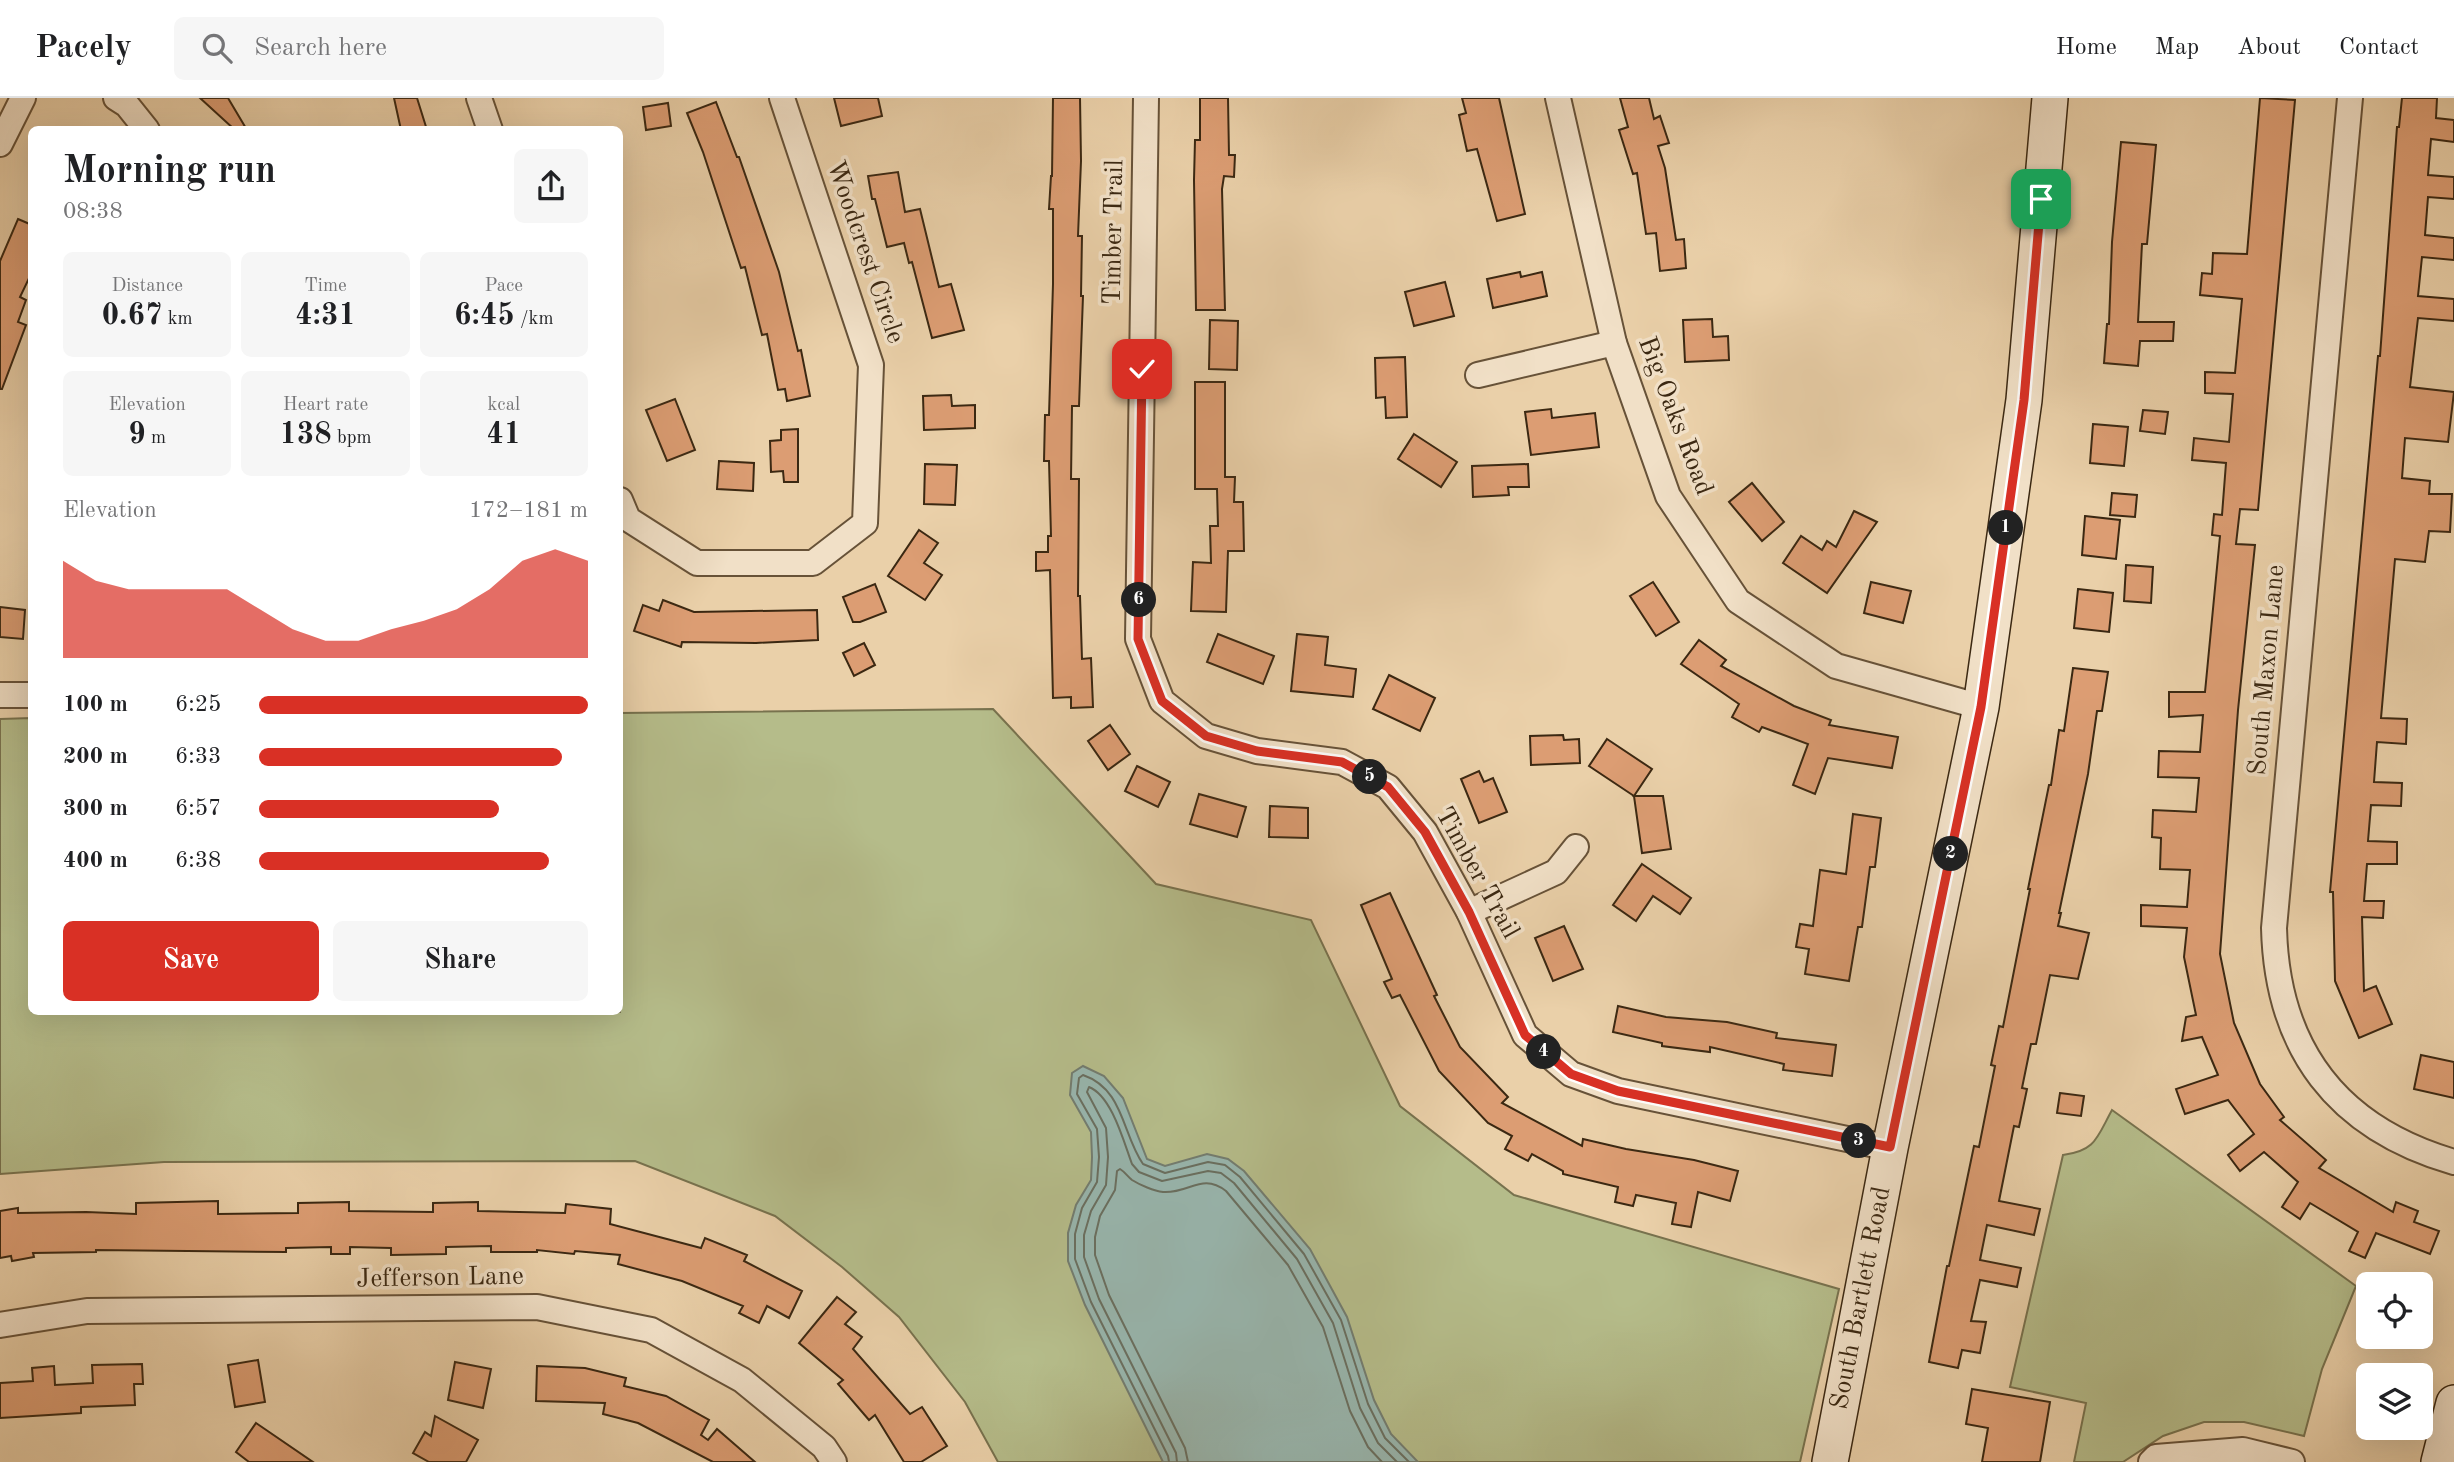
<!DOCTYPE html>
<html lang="en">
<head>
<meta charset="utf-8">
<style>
  :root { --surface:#fff; --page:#f6f6f6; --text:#202124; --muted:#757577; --line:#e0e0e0; --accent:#d93025 }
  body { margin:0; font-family:"Old Standard TT",serif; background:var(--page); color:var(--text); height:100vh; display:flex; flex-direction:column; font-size:26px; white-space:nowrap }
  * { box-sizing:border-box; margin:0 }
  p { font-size:23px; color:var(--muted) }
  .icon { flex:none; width:38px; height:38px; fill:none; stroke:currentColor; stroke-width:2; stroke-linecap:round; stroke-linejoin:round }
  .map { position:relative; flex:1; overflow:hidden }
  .panel { position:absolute; left:28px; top:28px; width:595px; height:889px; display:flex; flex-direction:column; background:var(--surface); border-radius:10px; box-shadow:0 7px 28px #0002 }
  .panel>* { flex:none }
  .controls { position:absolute; left:2356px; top:1174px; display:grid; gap:14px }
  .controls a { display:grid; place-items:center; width:77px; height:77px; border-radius:10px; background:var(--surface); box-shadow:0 7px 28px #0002; font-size:35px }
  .pin { position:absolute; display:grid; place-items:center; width:60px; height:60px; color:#fff; margin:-30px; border-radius:14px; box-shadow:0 4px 10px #0006 }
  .km { position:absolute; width:35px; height:35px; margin:-18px; border-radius:50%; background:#222; color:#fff; font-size:19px; line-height:35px; text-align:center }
  .round { display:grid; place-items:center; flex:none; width:74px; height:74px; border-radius:10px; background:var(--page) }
  .overview { display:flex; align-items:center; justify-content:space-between; height:119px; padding:0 35px }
  h1 { font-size:38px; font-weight:600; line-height:52px }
  .stats { display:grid; grid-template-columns:repeat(3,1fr); gap:10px; height:119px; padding:7px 35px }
  .stats div { display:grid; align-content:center; border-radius:10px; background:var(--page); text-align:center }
  .stats b { font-size:30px; font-weight:600 }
  .stats small { font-size:19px; font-weight:400 }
  .stats p { font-size:19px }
  .chart { height:196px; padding:14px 35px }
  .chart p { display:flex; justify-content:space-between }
  .chart svg { width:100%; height:126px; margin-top:7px; fill:var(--accent); opacity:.7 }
  .button { display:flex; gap:14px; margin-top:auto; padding:14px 35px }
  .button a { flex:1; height:80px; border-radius:10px; background:var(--accent); color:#fff; font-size:28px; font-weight:600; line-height:80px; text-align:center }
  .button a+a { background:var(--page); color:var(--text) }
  ul { padding:0 35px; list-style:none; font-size:23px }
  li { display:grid; grid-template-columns:112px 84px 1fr; align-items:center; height:52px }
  li i { height:18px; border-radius:9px; background:var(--accent) }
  header { display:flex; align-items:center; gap:42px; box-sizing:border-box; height:98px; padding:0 35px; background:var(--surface); border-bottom:2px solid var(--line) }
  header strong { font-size:33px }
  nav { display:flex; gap:38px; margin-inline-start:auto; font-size:24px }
  .search { width:490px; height:63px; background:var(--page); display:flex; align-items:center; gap:18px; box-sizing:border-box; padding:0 24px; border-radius:10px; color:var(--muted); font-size:26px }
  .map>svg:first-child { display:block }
  .green { fill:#b5bc8a; stroke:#78724e; stroke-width:2 }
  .water { fill:#98b6ae; stroke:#737d70; stroke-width:2 }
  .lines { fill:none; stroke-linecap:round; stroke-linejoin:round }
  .shore { stroke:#6a6f60; stroke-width:2 }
  .building { fill:#dc9d73; stroke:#3b2812; stroke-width:2 }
  .street-casing { stroke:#675238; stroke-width:28 }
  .secondary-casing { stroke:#3b2812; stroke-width:38 }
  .street { stroke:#f1e0c7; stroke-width:24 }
  .secondary { stroke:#f1e0c7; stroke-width:35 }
  .route-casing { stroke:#fff; stroke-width:14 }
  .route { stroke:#d93025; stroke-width:9 }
  .labels { text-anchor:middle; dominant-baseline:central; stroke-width:7; stroke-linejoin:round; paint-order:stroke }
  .street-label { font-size:26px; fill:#3b2812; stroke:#f1e0c7 }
</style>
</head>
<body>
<header>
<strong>Pacely</strong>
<div class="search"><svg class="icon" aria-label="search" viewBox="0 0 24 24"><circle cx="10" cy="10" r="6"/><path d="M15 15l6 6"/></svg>Search here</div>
<nav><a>Home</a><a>Map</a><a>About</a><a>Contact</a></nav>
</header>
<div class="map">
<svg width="2454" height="1364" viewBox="0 0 2454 1364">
  <rect width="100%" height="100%" fill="#ead0a9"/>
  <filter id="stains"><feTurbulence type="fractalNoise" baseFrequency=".00286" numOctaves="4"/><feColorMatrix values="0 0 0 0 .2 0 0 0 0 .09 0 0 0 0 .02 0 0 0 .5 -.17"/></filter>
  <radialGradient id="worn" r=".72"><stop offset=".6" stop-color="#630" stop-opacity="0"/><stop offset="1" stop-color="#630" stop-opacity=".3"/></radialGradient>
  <g class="green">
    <polygon points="993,611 1156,786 1311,822 1400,1008 1514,1097 1839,1191 1800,1364 998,1364 965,1304 899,1219 842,1169 775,1118 635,1063 164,1064 0,1076 0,621 31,620 32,914 620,914 620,615"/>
    <path d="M2112 1012 2356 1188 2322 1271 2304 1338 2244 1324H2204L2163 1338 2123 1364H2074L2086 1305 2010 1289 2063 1057C2096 1053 2097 1039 2112 1012Z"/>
  </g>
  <polygon class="water" points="1083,968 1104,978 1123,1000 1147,1061 1165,1068 1207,1056 1228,1061 1244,1073 1310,1151 1347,1219 1374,1302 1391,1336 1418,1364 1163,1364 1085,1207 1068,1163 1068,1135 1076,1107 1091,1082 1092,1059 1091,1034 1070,997 1072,975"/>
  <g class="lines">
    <g class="shore">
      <path d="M1169 1364 1168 1358 1091 1204 1075 1161V1136L1082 1110 1097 1084 1099 1059 1097 1031 1077 996 1079 980 1083 977C1124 991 1122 1036 1143 1066L1165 1075 1208 1064 1225 1067 1240 1079 1304 1156 1341 1222 1368 1306 1385 1340 1409 1364"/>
      <path d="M1177 1364 1176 1355 1099 1201 1084 1159V1137L1091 1113 1106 1087 1108 1059 1106 1030 1087 994 1089 989C1112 998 1124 1045 1132 1066L1139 1074 1162 1083 1208 1073 1221 1075 1234 1085 1297 1161 1333 1225 1360 1310 1378 1345 1397 1364"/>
      <path d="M1188 1364 1185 1350 1109 1197 1095 1157V1139L1100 1118 1115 1092 1117 1073 1120 1071C1125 1074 1127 1078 1132 1082 1140 1087 1154 1093 1163 1094 1189 1096 1202 1074 1226 1093L1288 1167 1323 1229 1350 1313 1368 1349 1382 1364"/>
    </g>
  </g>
  <g class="building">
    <polygon points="200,0 228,0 247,32 235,32"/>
    <polygon points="394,0 417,0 427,32 401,32"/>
    <polygon points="834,0 878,0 882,18 841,28"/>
    <polygon points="1053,0 1080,0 1081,63 1078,138 1082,138 1081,198 1083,198 1079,308 1072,308 1071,381 1079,381 1078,498 1080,498 1082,561 1091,560 1093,609 1071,610 1071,599 1053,600 1050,472 1036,473 1036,454 1048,454 1048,438 1051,438 1049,363 1044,363 1045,317 1049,317 1053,186 1053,111 1049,111 1051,78 1052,78"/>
    <polygon points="1200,0 1228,0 1229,57 1235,57 1234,79 1224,78 1222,91 1225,212 1196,212 1194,82 1195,42 1200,42"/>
    <polygon points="1462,0 1499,0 1525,116 1497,123 1477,51 1467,53 1459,17 1466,15"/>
    <polygon points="1620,0 1649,0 1654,21 1660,18 1669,45 1658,48 1665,70 1676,142 1684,141 1686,170 1660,173 1656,135 1646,136 1637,75 1633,76 1619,32 1628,29"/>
    <polygon points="2260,0 2295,2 2258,412 2240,411 2236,446 2255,447 2238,612 2220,856 2234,925 2260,986 2284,1019 2280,1022 2326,1062 2319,1070 2393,1114 2396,1104 2418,1113 2414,1124 2439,1133 2430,1156 2376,1135 2365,1160 2349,1153 2358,1134 2310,1105 2300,1121 2282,1109 2298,1084 2264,1054 2240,1073 2228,1057 2254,1036 2228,1002 2185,1016 2176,991 2218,977 2202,939 2182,943 2186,919 2196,917 2184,859 2187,830 2141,828 2141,807 2187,809 2190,772 2160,771 2161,740 2152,739 2153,712 2196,714 2199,680 2158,679 2159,653 2200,654 2203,617 2169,619 2169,594 2205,594 2220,438 2212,437 2214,416 2222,417 2226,365 2192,362 2194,340 2229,344 2233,296 2205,295 2205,274 2235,275 2242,201 2200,197 2202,175 2212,176 2213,155 2247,156"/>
    <polygon points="2402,0 2437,0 2436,20 2454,22 2454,44 2431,41 2428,77 2454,79 2454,101 2428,99 2425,137 2454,140 2454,162 2422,159 2418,198 2454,201 2454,223 2418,220 2410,289 2454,294 2448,344 2405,340 2402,380 2430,383 2429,396 2452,396 2450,434 2429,433 2425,464 2395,461 2381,620 2407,621 2406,646 2377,644 2374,684 2402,685 2401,708 2371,707 2368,743 2397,744 2397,766 2367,766 2364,803 2384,803 2383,820 2362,819 2364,893 2376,888 2392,926 2359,940 2335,883 2333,794 2330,794 2378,258 2380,258 2397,29 2399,29"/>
    <polygon points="716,4 737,59 739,59 779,174 798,253 801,252 810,298 787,303 785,291 778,292 767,236 762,237 745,169 741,170 703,54 687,15"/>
    <polygon points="668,5 671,28 646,32 643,9"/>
    <polygon points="2121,44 2156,47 2147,146 2142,146 2138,224 2174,224 2173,243 2140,243 2138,268 2104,265 2107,226 2109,226 2112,144"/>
    <polygon points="898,74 905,114 920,111 939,189 951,186 964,232 932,240 912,164 909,165 904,145 887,149 875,101 872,101 868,78"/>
    <polygon points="18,121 32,127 32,174 20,199 26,202 18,224 26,227 2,291 0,291 0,163"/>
    <polygon points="1520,174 1521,179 1542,174 1547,198 1493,210 1487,181"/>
    <polygon points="1445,184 1454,218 1414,228 1405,194"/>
    <polygon points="1712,221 1713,239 1728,238 1729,262 1685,264 1683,222"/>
    <polygon points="1210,222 1238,223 1237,272 1209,271"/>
    <polygon points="1405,259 1407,319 1386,320 1385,299 1376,300 1375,260"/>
    <polygon points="1195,284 1225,284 1225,379 1235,379 1234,404 1243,404 1244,453 1228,453 1226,514 1191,513 1193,464 1211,465 1210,428 1218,428 1217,391 1195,391"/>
    <polygon points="951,297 952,308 975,307 975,330 924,332 923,298"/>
    <polygon points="675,301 695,352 667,363 646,312"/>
    <polygon points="1551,311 1552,320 1595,315 1599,349 1531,357 1525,314"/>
    <polygon points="2143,312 2168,314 2165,336 2140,333"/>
    <polygon points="2093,326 2128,329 2124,368 2090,365"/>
    <polygon points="798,331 798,384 784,384 783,373 771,374 770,343 781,342 781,332"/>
    <polygon points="1414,336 1457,364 1441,389 1398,361"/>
    <polygon points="719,363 754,365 753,393 717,391"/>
    <polygon points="925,366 957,367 955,407 924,406"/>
    <polygon points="1528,366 1529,389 1508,389 1509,397 1473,399 1472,368"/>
    <polygon points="1752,385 1784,424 1762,443 1729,404"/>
    <polygon points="2112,395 2137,397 2135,419 2110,417"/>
    <polygon points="1854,413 1877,424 1827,495 1783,465 1801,438 1822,452 1827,443 1836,449"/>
    <polygon points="2085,418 2120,422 2116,461 2082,457"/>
    <polygon points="919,432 938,445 924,465 942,477 925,502 888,478"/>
    <polygon points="2126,467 2153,469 2151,505 2124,503"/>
    <polygon points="1653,484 1679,524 1656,538 1630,498"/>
    <polygon points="1871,484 1911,493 1903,525 1864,515"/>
    <polygon points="875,486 886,514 860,524 853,524 843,499"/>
    <polygon points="2078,491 2113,495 2109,534 2074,530"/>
    <polygon points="663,502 694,514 817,512 818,542 756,545 682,544 681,549 634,533 643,507 659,513"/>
    <polygon points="0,509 25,512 23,541 0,539"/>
    <polygon points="1218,536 1274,558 1263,586 1207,564"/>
    <polygon points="1297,536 1328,539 1325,567 1356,571 1353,599 1291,593"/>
    <polygon points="1699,542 1726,562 1721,568 1794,608 1831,622 1829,627 1898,639 1892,670 1828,660 1815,696 1793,687 1808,646 1762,629 1759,634 1732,619 1739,606 1681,566"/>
    <polygon points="864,545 875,567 854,578 843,555"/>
    <polygon points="2073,570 2108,574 2102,613 2097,613 2088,676 2059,815 2061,815 2058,828 2089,835 2078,881 2050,877 2036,946 2031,946 2022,990 2027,991 2019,1029 2014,1028 1999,1103 2040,1111 2034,1137 1987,1127 1980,1162 2021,1170 2017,1189 1980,1182 1971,1223 1986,1224 1980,1255 1962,1252 1958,1270 1929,1264 1947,1168 1949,1168 1974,1048 1979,1049 1995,968 1991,967 1999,928 2003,929 2030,791 2028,791 2049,687 2051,687 2059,632 2064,633"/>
    <polygon points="1389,577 1435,600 1420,633 1373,611"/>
    <polygon points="1110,627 1130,656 1108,672 1088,643"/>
    <polygon points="1563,637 1564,642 1579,641 1580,665 1531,667 1530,638"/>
    <polygon points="1607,641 1652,671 1634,698 1663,698 1671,751 1642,755 1634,698 1589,668"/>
    <polygon points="1137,668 1170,684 1158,709 1125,693"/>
    <polygon points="1479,673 1484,684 1493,680 1507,714 1479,725 1461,681"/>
    <polygon points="1199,696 1246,709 1237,739 1190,726"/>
    <polygon points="1270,708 1308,710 1308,740 1269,739"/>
    <polygon points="1853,716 1881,720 1875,769 1870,769 1862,829 1858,829 1849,883 1805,876 1809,851 1796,849 1800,826 1813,828 1820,772 1846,776"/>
    <polygon points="1642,766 1691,800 1680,816 1653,798 1636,823 1613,807"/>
    <polygon points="1390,795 1437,897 1434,898 1460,949 1508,999 1502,1005 1582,1048 1583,1041 1626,1051 1694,1062 1738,1073 1730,1103 1698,1094 1691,1129 1672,1126 1676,1105 1636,1097 1633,1108 1615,1104 1618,1089 1563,1076 1563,1073 1532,1056 1528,1063 1505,1051 1512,1038 1488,1025 1439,973 1400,897 1392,900 1384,884 1392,881 1361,807"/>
    <polygon points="1564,828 1583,871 1553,883 1535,840"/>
    <polygon points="1618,908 1666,919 1727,924 1777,935 1776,940 1836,947 1832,978 1783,972 1784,966 1710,949 1710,954 1662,948 1662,945 1613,934"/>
    <polygon points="2421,957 2454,964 2454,1000 2414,991"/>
    <polygon points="2060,995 2084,998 2081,1018 2057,1015"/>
    <polygon points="218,1103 218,1116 298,1115 298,1105 349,1104 349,1113 433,1114 433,1105 478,1104 478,1113 565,1115 566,1106 611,1111 610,1126 701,1150 705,1140 747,1157 744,1163 802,1193 789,1220 767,1208 759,1225 739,1215 743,1208 682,1183 618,1166 620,1157 575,1153 574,1156 537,1152 537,1154 491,1154 491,1148 446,1149 446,1156 391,1157 391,1150 350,1149 350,1156 331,1156 331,1149 286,1150 286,1154 96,1152 96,1154 33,1155 34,1159 12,1163 11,1158 0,1160 0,1113 18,1110 18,1115 86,1114 136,1116 136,1105"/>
    <polygon points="837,1199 856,1214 845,1226 862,1239 853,1251 910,1316 922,1309 947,1348 921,1364 904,1364 875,1317 869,1322 838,1286 843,1282 799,1245"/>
    <polygon points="258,1262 265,1304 235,1309 228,1267"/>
    <polygon points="455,1264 491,1271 483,1310 448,1302"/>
    <polygon points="142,1266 143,1286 134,1286 135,1307 81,1309 81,1315 0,1320 0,1285 33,1283 32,1270 54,1268 55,1287 93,1285 92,1267"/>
    <polygon points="537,1268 585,1270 626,1280 624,1288 666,1298 709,1322 701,1337 708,1342 717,1331 755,1364 713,1364 638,1325 603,1316 605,1305 536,1303"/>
    <polygon points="1972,1291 2050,1304 2040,1364 1982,1364 1988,1330 1966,1326"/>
    <polygon points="435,1318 478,1342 466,1364 429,1364 413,1355 425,1334 431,1338"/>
    <polygon points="256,1325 313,1364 249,1364 236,1354"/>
  </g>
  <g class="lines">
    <defs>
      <g id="street">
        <polyline points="116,0 127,7 147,32"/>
        <polyline points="479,0 490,32"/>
        <polyline points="1146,0 1138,541 1162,603 1206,638 1257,653 1342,664 1388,689 1425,734 1469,814 1525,937 1571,976 1618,993 1890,1050"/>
        <polyline points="1558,0 1614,245 1668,398 1738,503 1836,568 1981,609"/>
        <path d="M2350 0 2274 830C2277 951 2337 1030 2454 1064"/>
        <polyline points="0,46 23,0"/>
        <polyline points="1478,277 1614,245"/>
        <polyline points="620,402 628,421 697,465 813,465 865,425 871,267 782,0"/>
        <polyline points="0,597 32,597"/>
        <polyline points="1469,814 1556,774 1576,749"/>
        <polyline points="0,1227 87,1213 537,1209 651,1232 742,1282 824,1349 834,1364"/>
        <polyline points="2151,1364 2156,1359 2243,1352 2292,1364"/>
      </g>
      <g id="secondary">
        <polyline points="1830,1364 1890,1050 1981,609 2024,302 2050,0"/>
        <polyline points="2439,1364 2454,1305"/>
      </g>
    </defs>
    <use href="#street" class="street-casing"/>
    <use href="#secondary" class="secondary-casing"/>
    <use href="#street" class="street"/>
    <use href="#secondary" class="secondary"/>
  </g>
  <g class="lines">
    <defs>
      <polyline id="route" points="1142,271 1138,541 1162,603 1206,638 1257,653 1342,664 1388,689 1425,734 1469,814 1525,937 1571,976 1618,993 1890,1049 1981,609 2024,302 2041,101"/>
    </defs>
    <use href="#route" class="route-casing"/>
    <use href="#route" class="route"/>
  </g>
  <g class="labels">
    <g class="street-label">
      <text transform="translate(1114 134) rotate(-89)">Timber Trail</text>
      <text transform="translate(865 154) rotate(71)">Woodcrest Circle</text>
      <text transform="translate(1675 318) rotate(69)">Big Oaks Road</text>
      <text transform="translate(2267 572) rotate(-85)">South Maxon Lane</text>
      <text transform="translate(1477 775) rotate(61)">Timber Trail</text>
      <text transform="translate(440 1180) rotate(-1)">Jefferson Lane</text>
      <text transform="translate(1861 1200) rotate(-79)">South Bartlett Road</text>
    </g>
  </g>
  <rect width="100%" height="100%" filter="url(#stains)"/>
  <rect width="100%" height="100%" fill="url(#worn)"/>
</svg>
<div class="controls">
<a><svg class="icon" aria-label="locate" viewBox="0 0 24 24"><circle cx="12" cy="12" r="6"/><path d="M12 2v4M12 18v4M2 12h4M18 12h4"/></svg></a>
<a><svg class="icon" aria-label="layers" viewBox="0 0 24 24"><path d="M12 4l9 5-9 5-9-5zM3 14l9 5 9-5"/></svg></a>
</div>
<div class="pin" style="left:2041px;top:101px;background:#1e9e55"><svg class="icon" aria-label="arrive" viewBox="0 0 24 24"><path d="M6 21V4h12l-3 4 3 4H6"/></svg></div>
<div class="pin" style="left:1142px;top:271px;background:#d93025"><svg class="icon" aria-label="check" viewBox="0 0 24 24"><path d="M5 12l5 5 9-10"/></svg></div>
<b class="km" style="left:2006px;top:430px">1</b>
<b class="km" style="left:1951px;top:756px">2</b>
<b class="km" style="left:1859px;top:1043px">3</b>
<b class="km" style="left:1544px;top:954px">4</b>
<b class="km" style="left:1370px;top:679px">5</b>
<b class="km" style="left:1139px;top:502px">6</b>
<section class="panel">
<div class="overview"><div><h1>Morning run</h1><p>08:38</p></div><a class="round"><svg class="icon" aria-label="share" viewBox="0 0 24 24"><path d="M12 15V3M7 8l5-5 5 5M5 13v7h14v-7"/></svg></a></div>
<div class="stats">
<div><p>Distance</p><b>0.67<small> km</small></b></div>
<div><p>Time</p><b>4:31</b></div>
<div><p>Pace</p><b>6:45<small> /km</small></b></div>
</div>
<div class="stats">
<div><p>Elevation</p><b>9<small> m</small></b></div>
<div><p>Heart rate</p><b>138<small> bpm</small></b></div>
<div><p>kcal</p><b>41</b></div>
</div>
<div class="chart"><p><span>Elevation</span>172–181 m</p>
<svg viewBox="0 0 160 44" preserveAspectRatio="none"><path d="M0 44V10L10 17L20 20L30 20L40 20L50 20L60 27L70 34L80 38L90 38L100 34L110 31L120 27L130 20L140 10L150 6L160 10V44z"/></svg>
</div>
<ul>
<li><b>100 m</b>6:25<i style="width:100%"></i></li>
<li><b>200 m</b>6:33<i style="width:92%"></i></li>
<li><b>300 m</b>6:57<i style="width:73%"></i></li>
<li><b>400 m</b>6:38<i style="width:88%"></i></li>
</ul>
<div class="button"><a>Save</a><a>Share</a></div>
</section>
</div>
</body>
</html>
